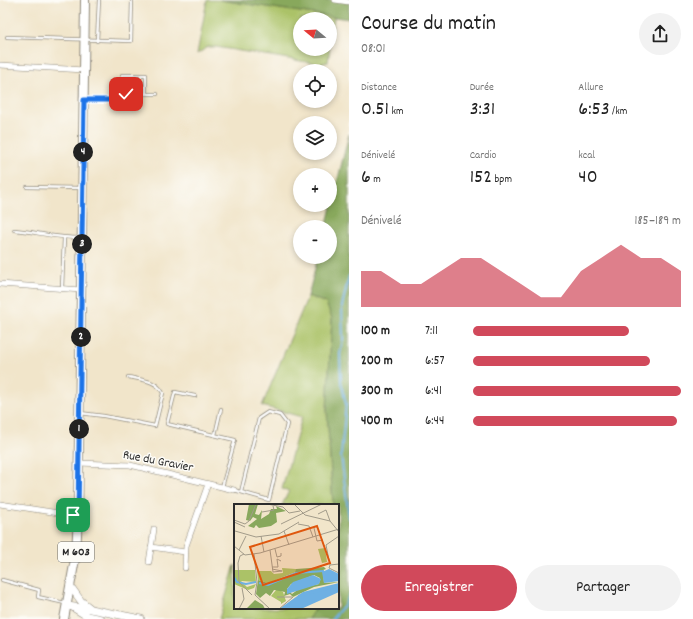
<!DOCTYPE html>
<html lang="fr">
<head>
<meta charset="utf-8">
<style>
  :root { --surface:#fff; --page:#f2f2f2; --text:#222; --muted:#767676; --accent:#d1495b }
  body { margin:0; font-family:Dekko,sans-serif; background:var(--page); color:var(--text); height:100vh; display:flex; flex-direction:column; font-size:15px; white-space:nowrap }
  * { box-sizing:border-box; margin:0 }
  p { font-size:13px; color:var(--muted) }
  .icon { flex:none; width:22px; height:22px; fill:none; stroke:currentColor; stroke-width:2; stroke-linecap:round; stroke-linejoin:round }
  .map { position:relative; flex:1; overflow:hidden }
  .drawer { display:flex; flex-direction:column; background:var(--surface); width:344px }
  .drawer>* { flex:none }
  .needle { width:26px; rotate:288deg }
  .tools { position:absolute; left:293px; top:12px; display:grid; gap:8px }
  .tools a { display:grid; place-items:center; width:44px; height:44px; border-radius:50%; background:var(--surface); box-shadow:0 2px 6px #0003; font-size:20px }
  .pin { position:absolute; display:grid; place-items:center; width:34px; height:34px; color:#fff; margin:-17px; border-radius:8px; box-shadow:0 2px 6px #0006 }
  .km { position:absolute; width:20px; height:20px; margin:-10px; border-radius:50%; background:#222; color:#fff; font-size:11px; line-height:20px; text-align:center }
  .round { display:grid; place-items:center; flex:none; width:42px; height:42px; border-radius:21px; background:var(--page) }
  .headline { display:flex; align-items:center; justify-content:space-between; height:68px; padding:0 12px }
  h1 { font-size:22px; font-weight:600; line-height:30px }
  .figures { display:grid; grid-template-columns:repeat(3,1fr); gap:6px; height:68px; padding:4px 12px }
  .figures div { display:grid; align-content:center }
  .figures b { font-size:20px; font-weight:600 }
  .figures small { font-size:11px; font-weight:400 }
  .figures p { font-size:11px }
  .chart { height:112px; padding:8px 12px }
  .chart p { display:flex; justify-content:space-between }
  .chart svg { width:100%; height:72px; margin-top:4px; fill:var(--accent); opacity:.7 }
  .button { display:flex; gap:8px; margin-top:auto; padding:8px 12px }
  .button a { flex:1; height:46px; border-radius:24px; background:var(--accent); color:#fff; font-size:16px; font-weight:600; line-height:46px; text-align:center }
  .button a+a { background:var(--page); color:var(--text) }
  ul { padding:0 12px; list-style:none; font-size:13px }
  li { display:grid; grid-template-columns:64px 48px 1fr; align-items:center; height:30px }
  li i { height:10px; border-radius:5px; background:var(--accent) }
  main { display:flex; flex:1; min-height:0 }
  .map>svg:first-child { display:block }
  .green { fill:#abc267; stroke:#6b7649; fill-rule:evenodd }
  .forest { fill:#88a85c; stroke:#5a6a44 }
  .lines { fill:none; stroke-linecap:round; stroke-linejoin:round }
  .stream { stroke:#6eb0e3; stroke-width:2 }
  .service-casing { stroke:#8e887a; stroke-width:4 }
  .minor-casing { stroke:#8e887a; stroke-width:6 }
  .secondary-casing { stroke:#8e887a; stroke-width:8 }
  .primary-casing { stroke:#8e887a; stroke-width:10 }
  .service { stroke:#fff; stroke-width:2.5 }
  .minor { stroke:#fff; stroke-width:5 }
  .secondary { stroke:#fff; stroke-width:7 }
  .primary { stroke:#fff; stroke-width:8 }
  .route-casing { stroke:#fff; stroke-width:8 }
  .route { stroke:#1a73e8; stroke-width:5 }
  .labels { text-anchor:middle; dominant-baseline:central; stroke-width:3; stroke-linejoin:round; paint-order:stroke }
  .shield { fill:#fdfcf7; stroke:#6a6a68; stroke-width:1 }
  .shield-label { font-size:12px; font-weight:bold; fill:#2b2b2b }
  .street-label { font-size:13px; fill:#2b2b2b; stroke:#fdfcf7 }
  .inset-river { fill:none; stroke:#6eb0e3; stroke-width:2 }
  .inset-road { fill:none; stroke:#a29b8a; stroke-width:1 }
  .view { fill:#df570e; fill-opacity:0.15; stroke:#df570e; stroke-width:2 }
  .inset-edge { fill:none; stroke:#2b2b2b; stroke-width:2 }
</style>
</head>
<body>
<main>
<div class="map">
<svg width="349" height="619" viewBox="0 0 349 619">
  <rect width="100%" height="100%" fill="#fdfcf7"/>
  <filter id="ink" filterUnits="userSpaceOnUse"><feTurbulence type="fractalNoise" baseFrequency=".025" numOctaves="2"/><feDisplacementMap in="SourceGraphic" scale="8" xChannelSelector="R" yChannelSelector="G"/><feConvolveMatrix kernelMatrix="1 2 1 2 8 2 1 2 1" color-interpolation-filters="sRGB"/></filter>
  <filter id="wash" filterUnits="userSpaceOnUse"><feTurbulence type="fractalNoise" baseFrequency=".012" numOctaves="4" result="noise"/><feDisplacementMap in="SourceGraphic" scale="16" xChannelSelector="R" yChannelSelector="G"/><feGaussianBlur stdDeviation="0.9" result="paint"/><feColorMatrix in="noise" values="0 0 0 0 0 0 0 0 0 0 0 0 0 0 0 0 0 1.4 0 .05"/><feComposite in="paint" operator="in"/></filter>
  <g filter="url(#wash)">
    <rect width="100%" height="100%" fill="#f1e5ca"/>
    <g class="green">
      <path d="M207 0H220L334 17 328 62 319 64 216 47H208L197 54ZM300 19H330V49H300Z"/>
      <polygon points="308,296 326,303 332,318 327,410 333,505 282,505 289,491 282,489 302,417 262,406"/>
      <polygon points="235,565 235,608 316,608 309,619 219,619"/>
    </g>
    <g class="forest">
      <polygon points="220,0 349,0 349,19 334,17"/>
      <polygon points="349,134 349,619 309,619 316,608 338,608 338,574 342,567 338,544 338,505 333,505 327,410 332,318 326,303 308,296 318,257 330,257 330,227 326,227"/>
    </g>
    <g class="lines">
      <g class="stream">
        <polyline points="349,276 342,306 343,339 340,354 341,381 346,404 341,455 349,518"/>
        <polyline points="332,619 346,603 349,595"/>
      </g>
    </g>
  </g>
  <g filter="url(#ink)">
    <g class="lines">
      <defs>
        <g id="service">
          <polyline points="7,37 131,41 132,0"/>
          <polyline points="97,41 99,0"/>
          <polyline points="122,75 146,75 146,94"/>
          <polyline points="84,100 117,100 126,94 157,94"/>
          <polyline points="27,187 81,188"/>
          <path d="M14 230C36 232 57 238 80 238"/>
          <polyline points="62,288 64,238"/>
          <polyline points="195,396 175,392 167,424 235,440 222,487"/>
          <path d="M80 413 104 416 155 426 163 393C156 380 142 380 128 377"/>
          <polyline points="215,435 221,409"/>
          <polyline points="234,490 269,500 287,424 280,415 268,412 259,418 241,492"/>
          <polyline points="2,580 39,590 38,597 65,603"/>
        </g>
        <g id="minor">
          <polyline points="335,0 349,2"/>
          <polyline points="0,65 84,70"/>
          <polyline points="0,284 81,290"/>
          <polyline points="79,463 130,465 234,490"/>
          <polyline points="0,504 78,516"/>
          <polyline points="151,547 185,552"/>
          <polyline points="149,562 154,529"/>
          <polyline points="185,568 186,546 208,484"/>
        </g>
        <g id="secondary">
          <polyline points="71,587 81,601 90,608"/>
          <polyline points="67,606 90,609 141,619"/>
          <polyline points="74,608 87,616 101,619"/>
        </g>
        <polyline id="primary" points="64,619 76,554 78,516 85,0"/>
      </defs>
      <use href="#service" class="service-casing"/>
      <use href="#minor" class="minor-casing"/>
      <use href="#secondary" class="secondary-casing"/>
      <use href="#primary" class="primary-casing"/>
      <use href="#service" class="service"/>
      <use href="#minor" class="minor"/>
      <use href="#secondary" class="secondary"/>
      <use href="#primary" class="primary"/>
    </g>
  </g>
  <g class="lines" filter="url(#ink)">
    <defs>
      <polyline id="route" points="73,515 78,516 84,100 117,100 126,94"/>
    </defs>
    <use href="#route" class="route-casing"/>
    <use href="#route" class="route"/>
  </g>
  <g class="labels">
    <rect class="shield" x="58" y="542" width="36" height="20" rx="3"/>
    <g class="shield-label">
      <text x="76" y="552">M 603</text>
    </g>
    <g class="street-label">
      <text transform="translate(158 462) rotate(11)">Rue du Gravier</text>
    </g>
  </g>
  <g transform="translate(234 504)">
    <rect width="105" height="105" fill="#f1e5ca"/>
    <path d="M91 44 93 58 88 59 84 45ZM48 64 62 65V68L34 79 24 76 23 67H37L40 70 49 69ZM0 66H21L22 78 7 77 13 83 22 80 20 84 14 86 0 80ZM43 85 49 88 52 97 47 100V98L37 92Z" fill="#abc267"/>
    <path d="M15 0H24L21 10 25 11 28 6 27 15 35 10 37 5H43L42 2 52 7 42 9 43 18 37 22 25 24 22 21 20 24 14 22 23 15 19 13 16 17 12 16ZM90 63 92 65 89 66 90 79 105 78 80 83 59 93 56 90 50 92 51 88 40 86 36 92 32 89 26 94 22 90 24 76 34 79 61 69 62 65ZM80 71 86 74 85 80 61 85 58 87H62L58 90 53 85 57 80ZM21 96 29 101 31 105H12Z" fill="#88a85c" fill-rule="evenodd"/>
    <path d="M95 65 105 70V77L90 79 88 68ZM79 71 87 75 85 80 53 90V85L59 78ZM105 79V88L67 105H45L69 88Z" fill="#6eb0e3"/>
    <path class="inset-river" d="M0 73 3 78 12 80 22 78M25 79 34 81 62 69 90 67M64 92 105 82"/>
    <path class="inset-road" d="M33 0 49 3 55 9 66 7M60 0 71 11 96 17 105 28M28 8 40 6 39 2M84 10 92 6 96 17M0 16 11 20 15 17M15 17 22 0M0 18 11 23M47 20 88 0M64 20 75 22 79 33M80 24 83 37 89 36M1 27 22 33 45 30 65 18M50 27 55 41M27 32 30 48M105 32 92 41 96 61 105 60M0 42 11 51 26 49 105 25M41 45 43 53 47 52V49M5 46 12 32M36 46 39 68 48 67 38 65M10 50 6 52 4 59 5 78 18 91M20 50 23 78 21 91 36 105M96 61 95 64 105 69M38 63H44L43 55 47 57M43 93H58M5 105 10 95 8 84M45 105 59 93"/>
    <path class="view" d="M83 22 96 59 29 81 16 43Z"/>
    <rect width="105" height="105" class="inset-edge"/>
  </g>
</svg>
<div class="tools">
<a><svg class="needle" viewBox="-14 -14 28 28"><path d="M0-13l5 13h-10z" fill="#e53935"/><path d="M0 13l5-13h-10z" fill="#767676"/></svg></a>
<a><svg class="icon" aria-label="locate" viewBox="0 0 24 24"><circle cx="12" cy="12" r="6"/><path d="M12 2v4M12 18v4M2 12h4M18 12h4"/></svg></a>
<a><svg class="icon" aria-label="layers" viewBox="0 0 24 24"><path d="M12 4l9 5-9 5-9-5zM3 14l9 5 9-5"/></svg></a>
<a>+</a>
<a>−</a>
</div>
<div class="pin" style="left:73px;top:515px;background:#1e9e55"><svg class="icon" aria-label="arrive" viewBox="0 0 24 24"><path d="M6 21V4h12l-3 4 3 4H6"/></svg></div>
<div class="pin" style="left:126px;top:94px;background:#d93025"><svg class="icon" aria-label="check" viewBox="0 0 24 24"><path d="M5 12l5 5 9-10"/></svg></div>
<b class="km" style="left:79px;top:429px">1</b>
<b class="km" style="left:81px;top:337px">2</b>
<b class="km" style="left:82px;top:244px">3</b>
<b class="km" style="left:83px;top:152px">4</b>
</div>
<section class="drawer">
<div class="headline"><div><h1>Course du matin</h1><p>08:01</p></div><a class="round"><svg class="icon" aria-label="share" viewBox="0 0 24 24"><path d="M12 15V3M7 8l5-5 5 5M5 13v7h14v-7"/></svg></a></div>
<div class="figures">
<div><p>Distance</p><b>0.51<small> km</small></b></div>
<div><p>Durée</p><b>3:31</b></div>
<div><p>Allure</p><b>6:53<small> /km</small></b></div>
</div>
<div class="figures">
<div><p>Dénivelé</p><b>6<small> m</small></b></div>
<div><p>Cardio</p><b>152<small> bpm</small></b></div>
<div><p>kcal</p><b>40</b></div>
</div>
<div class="chart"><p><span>Dénivelé</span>185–189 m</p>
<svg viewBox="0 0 160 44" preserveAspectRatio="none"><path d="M0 44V22L10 22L20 30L30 30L40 22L50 14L60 14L70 22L80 30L90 38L100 38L110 22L120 14L130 6L140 14L150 14L160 22V44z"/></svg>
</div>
<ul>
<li><b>100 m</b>7:11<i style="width:75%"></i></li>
<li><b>200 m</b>6:57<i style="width:85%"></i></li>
<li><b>300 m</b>6:41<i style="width:100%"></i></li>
<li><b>400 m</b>6:44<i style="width:98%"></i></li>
</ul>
<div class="button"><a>Enregistrer</a><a>Partager</a></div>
</section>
</main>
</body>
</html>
